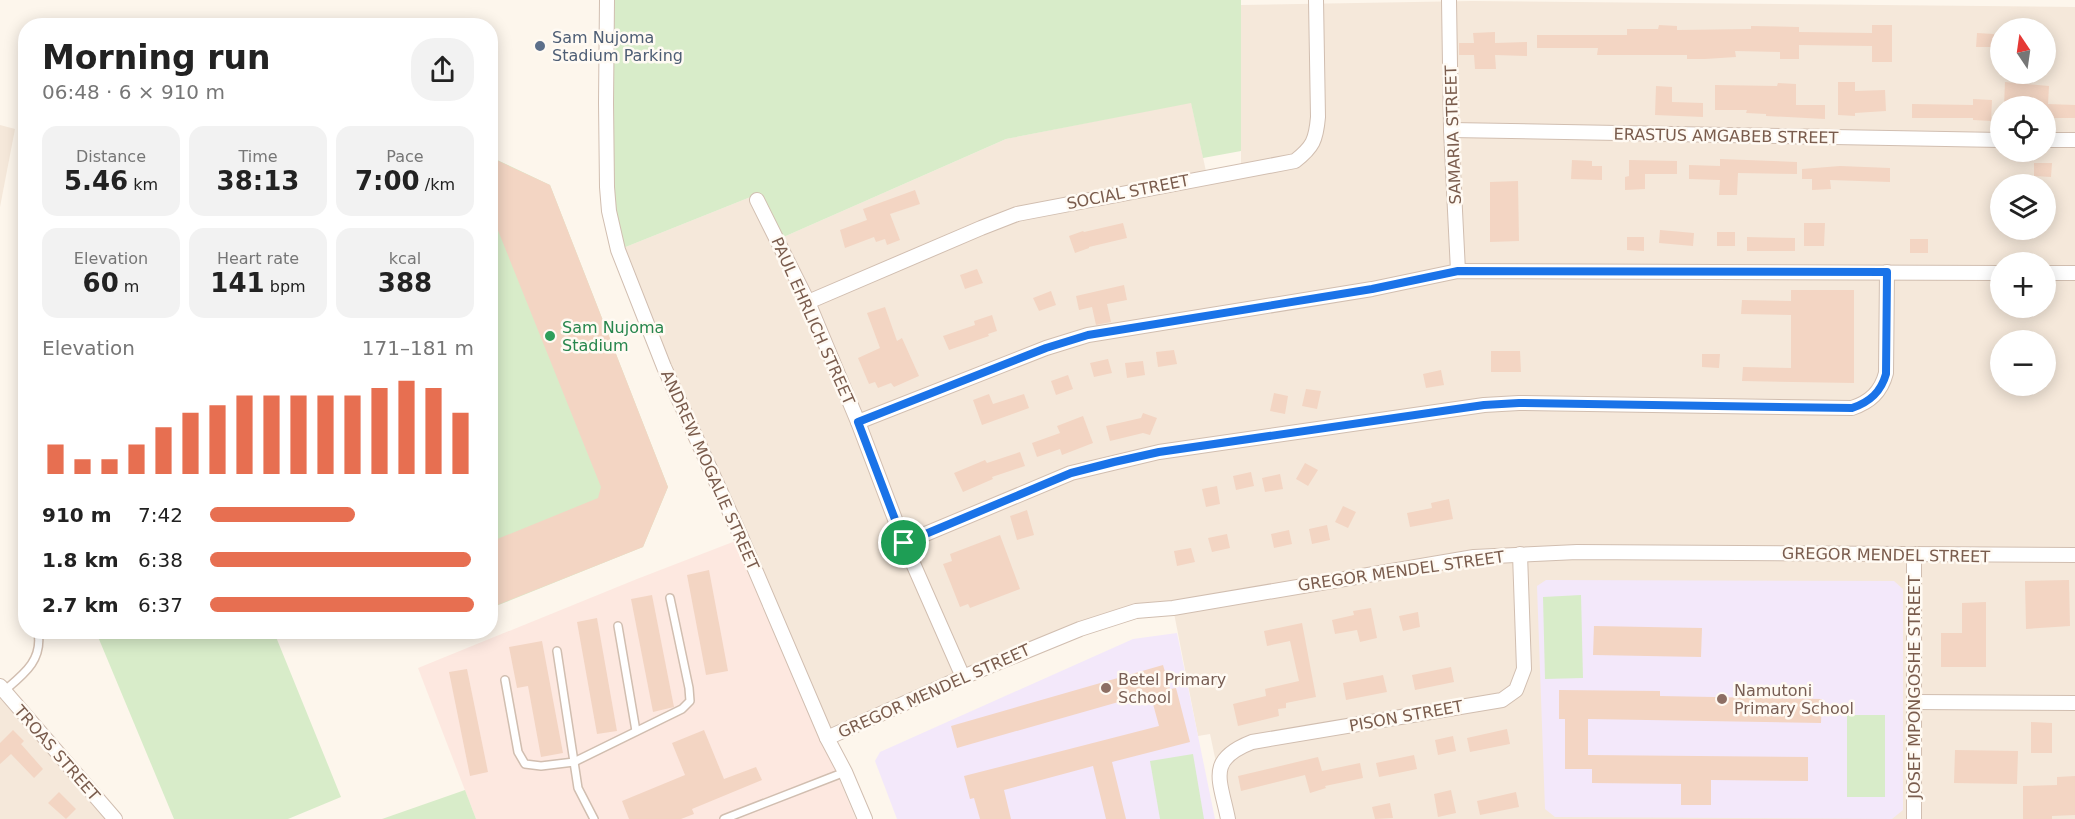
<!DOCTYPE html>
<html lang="en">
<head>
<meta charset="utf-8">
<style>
  :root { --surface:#fff; --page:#f2f2f2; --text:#222; --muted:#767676; --accent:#e76f51 }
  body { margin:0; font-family:"DejaVu Sans",sans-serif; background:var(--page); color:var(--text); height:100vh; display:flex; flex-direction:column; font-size:22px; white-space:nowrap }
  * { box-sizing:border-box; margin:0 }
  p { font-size:20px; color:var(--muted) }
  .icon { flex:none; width:33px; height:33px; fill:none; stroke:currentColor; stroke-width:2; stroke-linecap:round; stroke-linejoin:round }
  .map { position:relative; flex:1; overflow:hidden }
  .panel { position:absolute; left:18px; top:18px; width:480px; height:621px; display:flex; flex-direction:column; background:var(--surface); border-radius:24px; box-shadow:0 3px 15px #0003 }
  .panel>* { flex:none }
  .needle { width:39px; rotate:347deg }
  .controls { position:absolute; left:1990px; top:18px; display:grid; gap:12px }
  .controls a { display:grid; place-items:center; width:66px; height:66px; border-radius:50%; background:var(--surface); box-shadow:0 3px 15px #0003; font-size:30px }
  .pin { position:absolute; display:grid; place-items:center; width:51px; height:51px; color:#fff; margin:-26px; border:3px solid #fff; border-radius:50%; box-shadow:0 2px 6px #0007 }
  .round { display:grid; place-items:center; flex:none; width:63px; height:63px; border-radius:24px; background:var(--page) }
  .head { display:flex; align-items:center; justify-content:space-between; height:102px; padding:0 24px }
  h1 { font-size:33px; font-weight:600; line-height:45px }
  .stats { display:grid; grid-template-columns:repeat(3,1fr); gap:9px; height:102px; padding:6px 24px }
  .stats div { display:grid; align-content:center; border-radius:15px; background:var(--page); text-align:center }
  .stats b { font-size:26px; font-weight:600 }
  .stats small { font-size:16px; font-weight:400 }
  .stats p { font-size:16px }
  .chart { height:168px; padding:12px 24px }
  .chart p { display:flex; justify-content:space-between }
  .chart svg { width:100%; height:108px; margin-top:6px; stroke:var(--accent); stroke-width:6 }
  ul { padding:0 24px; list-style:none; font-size:20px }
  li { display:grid; grid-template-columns:96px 72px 1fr; align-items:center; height:45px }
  li i { height:15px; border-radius:8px; background:var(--accent) }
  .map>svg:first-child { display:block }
  .residential { fill:#f5e8da; fill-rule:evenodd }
  .commercial { fill:#fde8e0 }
  .education { fill:#f3e8fa }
  .green { fill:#d8ecc9 }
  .building { fill:#f3d5c3 }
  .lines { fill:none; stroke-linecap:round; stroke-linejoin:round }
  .service-casing { stroke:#d1beb0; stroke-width:10 }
  .minor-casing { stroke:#d1beb0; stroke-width:16 }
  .service { stroke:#fff; stroke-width:7 }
  .minor { stroke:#fff; stroke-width:14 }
  .route-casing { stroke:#fff; stroke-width:12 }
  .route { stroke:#1a73e8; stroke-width:8 }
  .service-dot { fill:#5c6f8a; stroke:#fffaf3; stroke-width:2 }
  .leisure-dot { fill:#2e9e5b; stroke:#fffaf3; stroke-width:2 }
  .education-dot { fill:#8d6e63; stroke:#fffaf3; stroke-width:2 }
  .labels { text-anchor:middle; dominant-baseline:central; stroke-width:5; stroke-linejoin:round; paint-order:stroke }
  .service-label { font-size:16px; fill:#4e5e75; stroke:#fffaf3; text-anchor:start }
  .street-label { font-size:16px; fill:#7a5c4d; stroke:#fffaf3 }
  .leisure-label { font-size:16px; fill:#27864d; stroke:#fffaf3; text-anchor:start }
  .education-label { font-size:16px; fill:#785e54; stroke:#fffaf3; text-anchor:start }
</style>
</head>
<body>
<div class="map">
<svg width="2075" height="819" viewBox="0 0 2075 819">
  <rect width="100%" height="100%" fill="#fdf6ec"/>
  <g class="residential">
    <path d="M1472 1 2075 7V819H1228L1210 734 1198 736 1173 608 1136 611 827 738 618 250 758 194 779 239 1006 139 1191 102 1207 176 1241 171V5ZM2001 28H2046V74H2001ZM2001 106H2046V152H2001ZM2001 184H2046V230H2001ZM2001 262H2046V308H2001ZM2001 340H2046V386H2001Z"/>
    <polygon points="0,125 15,129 0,207"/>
    <polygon points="0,687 115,819 0,819"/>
  </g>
  <polygon class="commercial" points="738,540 856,819 476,819 418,668 637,579"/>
  <g class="education">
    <polygon points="1546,580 1894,581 1903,589 1903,810 1892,819 1555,817 1545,809 1537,586"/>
    <polygon points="1177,633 1215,819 897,819 875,761 880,752 1133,639"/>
  </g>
  <g class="green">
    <polygon points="607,0 1241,0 1241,151 1203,158 1191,103 1006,139 779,239 758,194 618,250 609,211"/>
    <polygon points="491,157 550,185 668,487 643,547 491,608"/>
    <polygon points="1581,595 1583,678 1545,679 1543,597"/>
    <polygon points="96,632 274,632 341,797 288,819 174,819"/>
    <rect x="1847" y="715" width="38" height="82"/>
    <polygon points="1193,754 1204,819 1160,819 1150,761"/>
    <polygon points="465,790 476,819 382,819"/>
  </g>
  <g class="building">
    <polygon points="1659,25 1677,26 1677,30 1751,29 1751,26 1799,27 1799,32 1872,33 1872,25 1892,25 1892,62 1872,62 1872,46 1799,45 1799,59 1780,59 1780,52 1735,51 1736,57 1705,59 1687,59 1687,55 1597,55 1598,48 1537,48 1537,35 1627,35 1627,29 1658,29"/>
    <polygon points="1495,32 1495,43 1527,42 1527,56 1495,55 1496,69 1475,69 1474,55 1459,55 1459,43 1474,43 1473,33"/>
    <polygon points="1977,33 1994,34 1994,47 1976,47"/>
    <polygon points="1838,82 1855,82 1855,91 1885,90 1886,111 1855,113 1855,116 1838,115"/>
    <polygon points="2005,82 2049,86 2048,104 2075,105 2075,118 2046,118 2046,106 2004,106"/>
    <polygon points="1778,83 1796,84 1796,105 1825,105 1825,119 1766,116 1766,114 1746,113 1747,110 1715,110 1715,85 1777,86"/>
    <polygon points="1656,86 1672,87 1672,102 1703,103 1703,117 1655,115"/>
    <polygon points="1973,99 1992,100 1991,121 1973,120 1973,118 1912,118 1912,104 1973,105"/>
    <polygon points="490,157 550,185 668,487 643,547 490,608 490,542 598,498 601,487 495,223 490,221"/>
    <polygon points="1720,159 1797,162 1797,174 1738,173 1737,195 1719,195 1720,180 1689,179 1689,165 1720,166"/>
    <polygon points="1572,160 1592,161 1592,166 1602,166 1602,180 1571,179"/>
    <polygon points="1629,160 1677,161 1677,174 1645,174 1645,189 1625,190 1625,177 1629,176"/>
    <polygon points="2034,163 2052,163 2051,177 2034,176"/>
    <polygon points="1840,166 1890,168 1890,182 1830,180 1831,189 1812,190 1812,179 1802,179 1802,169"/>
    <polygon points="1518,181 1519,241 1490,242 1490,182"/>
    <polygon points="915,190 920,204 890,214 900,240 887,245 885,239 876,242 874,237 845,248 840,230 867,220 863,209"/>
    <polygon points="1123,223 1127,238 1089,247 1089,248 1075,253 1069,236 1083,231 1084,232"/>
    <polygon points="1804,223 1825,223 1824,246 1804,246"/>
    <polygon points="1660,230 1694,233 1693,246 1659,243"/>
    <rect x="1717" y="232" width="18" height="14"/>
    <polygon points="1627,237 1644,237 1644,251 1627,250"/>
    <polygon points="1747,237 1795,238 1795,251 1747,251"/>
    <rect x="1910" y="239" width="18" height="14"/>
    <polygon points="977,269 983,283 965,289 960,275"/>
    <polygon points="1124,285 1127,300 1107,304 1111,322 1096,325 1092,307 1079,310 1076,296"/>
    <polygon points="1791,290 1854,290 1854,383 1742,381 1743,367 1791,368 1791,315 1741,314 1742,300 1791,301"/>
    <polygon points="1051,291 1056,305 1039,311 1033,298"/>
    <polygon points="885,307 897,341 902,338 919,376 894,387 891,383 878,388 875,382 869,384 858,358 880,348 867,313"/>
    <polygon points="992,315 997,331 988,334 989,336 949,350 943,336 975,325 974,321"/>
    <polygon points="1174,350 1177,364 1158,367 1156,352"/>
    <polygon points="1491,351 1520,351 1521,372 1491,372"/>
    <polygon points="1702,354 1720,354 1719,368 1702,367"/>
    <polygon points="1108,359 1112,373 1094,377 1090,363"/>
    <polygon points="1143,361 1145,375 1127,378 1125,363"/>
    <polygon points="1441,370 1444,385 1426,388 1423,374"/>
    <polygon points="1068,375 1073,389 1056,395 1051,381"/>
    <polygon points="1306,389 1321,391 1317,409 1302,406"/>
    <polygon points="1274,393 1288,396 1285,414 1270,411"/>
    <polygon points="989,394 993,404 1024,394 1029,408 982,425 973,400"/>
    <polygon points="1143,413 1157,418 1150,435 1143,433 1110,441 1106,426 1141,418"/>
    <polygon points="1083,416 1093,443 1062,455 1060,449 1037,457 1032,443 1060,433 1057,426"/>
    <polygon points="1020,452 1025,466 992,477 993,479 963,492 954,473 985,460 987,463"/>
    <polygon points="1305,463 1318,470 1308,486 1296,479"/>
    <polygon points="1251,472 1254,486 1236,490 1233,476"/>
    <polygon points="1280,474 1283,489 1265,492 1262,478"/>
    <polygon points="1217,486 1220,504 1206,507 1202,489"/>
    <polygon points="1449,499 1453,519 1410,527 1407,513 1432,508 1431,503"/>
    <polygon points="1343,506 1356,512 1348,528 1335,522"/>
    <polygon points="1027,510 1034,535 1017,540 1010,516"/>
    <polygon points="1327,525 1330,540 1312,544 1309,529"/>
    <polygon points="1289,530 1292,544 1274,548 1271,534"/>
    <polygon points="1227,534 1230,548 1212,552 1208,538"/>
    <polygon points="1000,535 1020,589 970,608 968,604 960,607 943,564 952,561 950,554"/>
    <polygon points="1191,548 1195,562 1177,566 1174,551"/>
    <polygon points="709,570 728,671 706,675 687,575"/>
    <polygon points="2069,580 2070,626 2026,629 2025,581"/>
    <polygon points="652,595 674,707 653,712 631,599"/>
    <polygon points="1986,602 1986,667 1941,667 1941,633 1962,633 1962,603"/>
    <polygon points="1371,608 1377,638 1360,642 1357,630 1335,634 1332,620 1354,615 1353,611"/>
    <polygon points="1418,612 1420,627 1403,631 1399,616"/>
    <polygon points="597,618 617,731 597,734 577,622"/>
    <polygon points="1302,623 1316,697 1286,703 1286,708 1278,709 1279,716 1238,726 1233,704 1266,696 1265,689 1299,681 1290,641 1267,646 1264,631"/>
    <polygon points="1594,626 1702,628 1701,657 1593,655"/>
    <polygon points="542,641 563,753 541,757 528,686 517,688 509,647"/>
    <polygon points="1163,665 1170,689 1176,688 1190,742 1112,762 1126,819 1106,819 1093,766 1004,790 1011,819 980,819 974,798 970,799 964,776 1159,726 1150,693 957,748 951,726"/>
    <polygon points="1451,667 1454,682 1415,690 1412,675"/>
    <polygon points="467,669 488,772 470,776 449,672"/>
    <polygon points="1383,675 1387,692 1346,700 1343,683"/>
    <polygon points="1559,690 1660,691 1660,696 1822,699 1821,723 1588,719 1588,755 1808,757 1808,781 1711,780 1711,805 1681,805 1681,784 1592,783 1592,769 1565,769 1565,719 1559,719"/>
    <polygon points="2031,722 2052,723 2052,753 2031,753"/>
    <polygon points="1507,729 1510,744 1470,752 1467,738"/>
    <polygon points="13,730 24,741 21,744 43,769 34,778 11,754 0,764 0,743"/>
    <polygon points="704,730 724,779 756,767 762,780 692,809 694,814 681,819 629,819 622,801 685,775 672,743"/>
    <polygon points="1453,736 1456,751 1438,755 1435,740"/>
    <polygon points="1955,750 2018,751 2017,784 1954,783"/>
    <polygon points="1414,755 1417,769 1379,777 1376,763"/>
    <polygon points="1318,757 1322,771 1360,763 1363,778 1325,786 1326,788 1310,793 1305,775 1241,791 1238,776"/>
    <polygon points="2075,776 2075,815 2052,816 2052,819 2023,819 2023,786 2057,785 2057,777"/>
    <polygon points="1451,790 1456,813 1438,817 1434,794"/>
    <polygon points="59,792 76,809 66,819 48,803"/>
    <polygon points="1516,792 1519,807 1480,815 1477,801"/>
    <polygon points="1390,803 1393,818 1375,819 1372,807"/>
  </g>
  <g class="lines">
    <defs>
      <g id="service">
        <polyline points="618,626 636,731"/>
        <polyline points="557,651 578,788 594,819"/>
        <polyline points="505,680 518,752 525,764 541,766 574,762 682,709 690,701 689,688 670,598"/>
        <path d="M4 691C24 674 43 660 38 632"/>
        <polyline points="724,819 845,772"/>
      </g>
      <g id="minor">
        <polyline points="607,0 606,103 607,187 609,211 618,250 664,367 742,539 827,738 845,772 865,819"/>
        <polyline points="1449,0 1451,130 1458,271"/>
        <polyline points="1451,130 2001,140"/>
        <polyline points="2046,140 2075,140"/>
        <polyline points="757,200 808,302 858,422 904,543 963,677"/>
        <polyline points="2046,273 2075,273"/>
        <path d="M808 302 981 228 1017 214 1295 161C1313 147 1316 140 1318 117L1316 0"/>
        <polyline points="858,422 1046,348 1088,335 1372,289 1458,271 2001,273"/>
        <path d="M904 543 1071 473 1159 452 1484 405 1519 403 1852 408C1870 402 1881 392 1886 373L1887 272"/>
        <polyline points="1914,556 1914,819"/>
        <polyline points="0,686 115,819"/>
        <polyline points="1915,702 2075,703"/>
        <polyline points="827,738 963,677 1080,629 1136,611 1173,608 1474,557 1577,552 2075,555"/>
        <path d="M1228 819C1220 779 1206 760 1252 742L1502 700 1516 690 1524 669 1520 554"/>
      </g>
    </defs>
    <use href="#service" class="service-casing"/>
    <use href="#minor" class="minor-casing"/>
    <use href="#service" class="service"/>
    <use href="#minor" class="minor"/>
  </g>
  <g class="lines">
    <defs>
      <path id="route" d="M1458 271 1887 272 1886 374C1881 392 1870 402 1852 408L1519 403 1484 405 1159 452 1114 462 1071 473 904 543 858 422 1046 348 1088 335 1372 289Z"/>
    </defs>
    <use href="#route" class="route-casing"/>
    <use href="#route" class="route"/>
  </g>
  <circle class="service-dot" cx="540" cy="46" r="6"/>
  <circle class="leisure-dot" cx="550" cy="336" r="6"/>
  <g class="education-dot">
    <circle cx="1106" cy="688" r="6"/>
    <circle cx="1722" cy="699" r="6"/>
  </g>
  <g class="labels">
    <g class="service-label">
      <text x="552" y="37">Sam Nujoma<tspan x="552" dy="18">Stadium Parking</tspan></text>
    </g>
    <g class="street-label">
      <text transform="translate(1453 135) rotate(-92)">SAMARIA STREET</text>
      <text transform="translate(1726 136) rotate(1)">ERASTUS AMGABEB STREET</text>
      <text transform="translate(1128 192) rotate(-11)">SOCIAL STREET</text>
      <text transform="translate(813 321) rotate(66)">PAUL EHRLICH STREET</text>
      <text transform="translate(710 470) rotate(66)">ANDREW MOGALIE STREET</text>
      <text transform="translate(1886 555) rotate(1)">GREGOR MENDEL STREET</text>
      <text transform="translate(1401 571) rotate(-8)">GREGOR MENDEL STREET</text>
      <text transform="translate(1914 687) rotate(-90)">JOSEF MPONGOSHE STREET</text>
      <text transform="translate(934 691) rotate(-24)">GREGOR MENDEL STREET</text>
      <text transform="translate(1406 716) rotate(-10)">PISON STREET</text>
      <text transform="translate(57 753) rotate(49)">TROAS STREET</text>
    </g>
    <g class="leisure-label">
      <text x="562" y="327">Sam Nujoma<tspan x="562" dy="18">Stadium</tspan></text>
    </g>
    <g class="education-label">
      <text x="1118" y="679">Betel Primary<tspan x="1118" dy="18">School</tspan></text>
      <text x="1734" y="690">Namutoni<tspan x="1734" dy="18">Primary School</tspan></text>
    </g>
  </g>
</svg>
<div class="controls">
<a><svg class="needle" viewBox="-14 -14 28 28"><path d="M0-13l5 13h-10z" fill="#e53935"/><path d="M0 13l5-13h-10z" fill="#767676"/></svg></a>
<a><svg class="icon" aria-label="locate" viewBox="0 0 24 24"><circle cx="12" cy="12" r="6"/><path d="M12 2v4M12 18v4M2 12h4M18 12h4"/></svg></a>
<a><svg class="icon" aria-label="layers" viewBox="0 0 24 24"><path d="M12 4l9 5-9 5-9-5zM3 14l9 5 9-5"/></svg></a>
<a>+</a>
<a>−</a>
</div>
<div class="pin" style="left:904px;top:543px;background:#1e9e55"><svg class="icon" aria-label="arrive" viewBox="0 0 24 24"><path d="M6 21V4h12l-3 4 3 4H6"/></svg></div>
<section class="panel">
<div class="head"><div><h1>Morning run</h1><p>06:48 · 6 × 910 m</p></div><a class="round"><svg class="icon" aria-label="share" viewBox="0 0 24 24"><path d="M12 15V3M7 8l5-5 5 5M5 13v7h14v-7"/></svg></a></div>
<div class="stats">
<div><p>Distance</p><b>5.46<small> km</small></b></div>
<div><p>Time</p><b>38:13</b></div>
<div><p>Pace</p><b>7:00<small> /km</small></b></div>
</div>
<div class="stats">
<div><p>Elevation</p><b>60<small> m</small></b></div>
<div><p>Heart rate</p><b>141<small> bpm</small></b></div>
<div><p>kcal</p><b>388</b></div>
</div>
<div class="chart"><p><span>Elevation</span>171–181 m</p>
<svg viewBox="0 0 160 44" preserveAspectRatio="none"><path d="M5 44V32M15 44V38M25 44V38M35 44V32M45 44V25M55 44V19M65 44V16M75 44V12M85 44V12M95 44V12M105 44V12M115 44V12M125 44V9M135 44V6M145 44V9M155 44V19"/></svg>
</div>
<ul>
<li><b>910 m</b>7:42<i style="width:55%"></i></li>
<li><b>1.8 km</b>6:38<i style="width:99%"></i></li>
<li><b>2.7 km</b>6:37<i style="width:100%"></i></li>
</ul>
</section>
</div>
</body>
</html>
